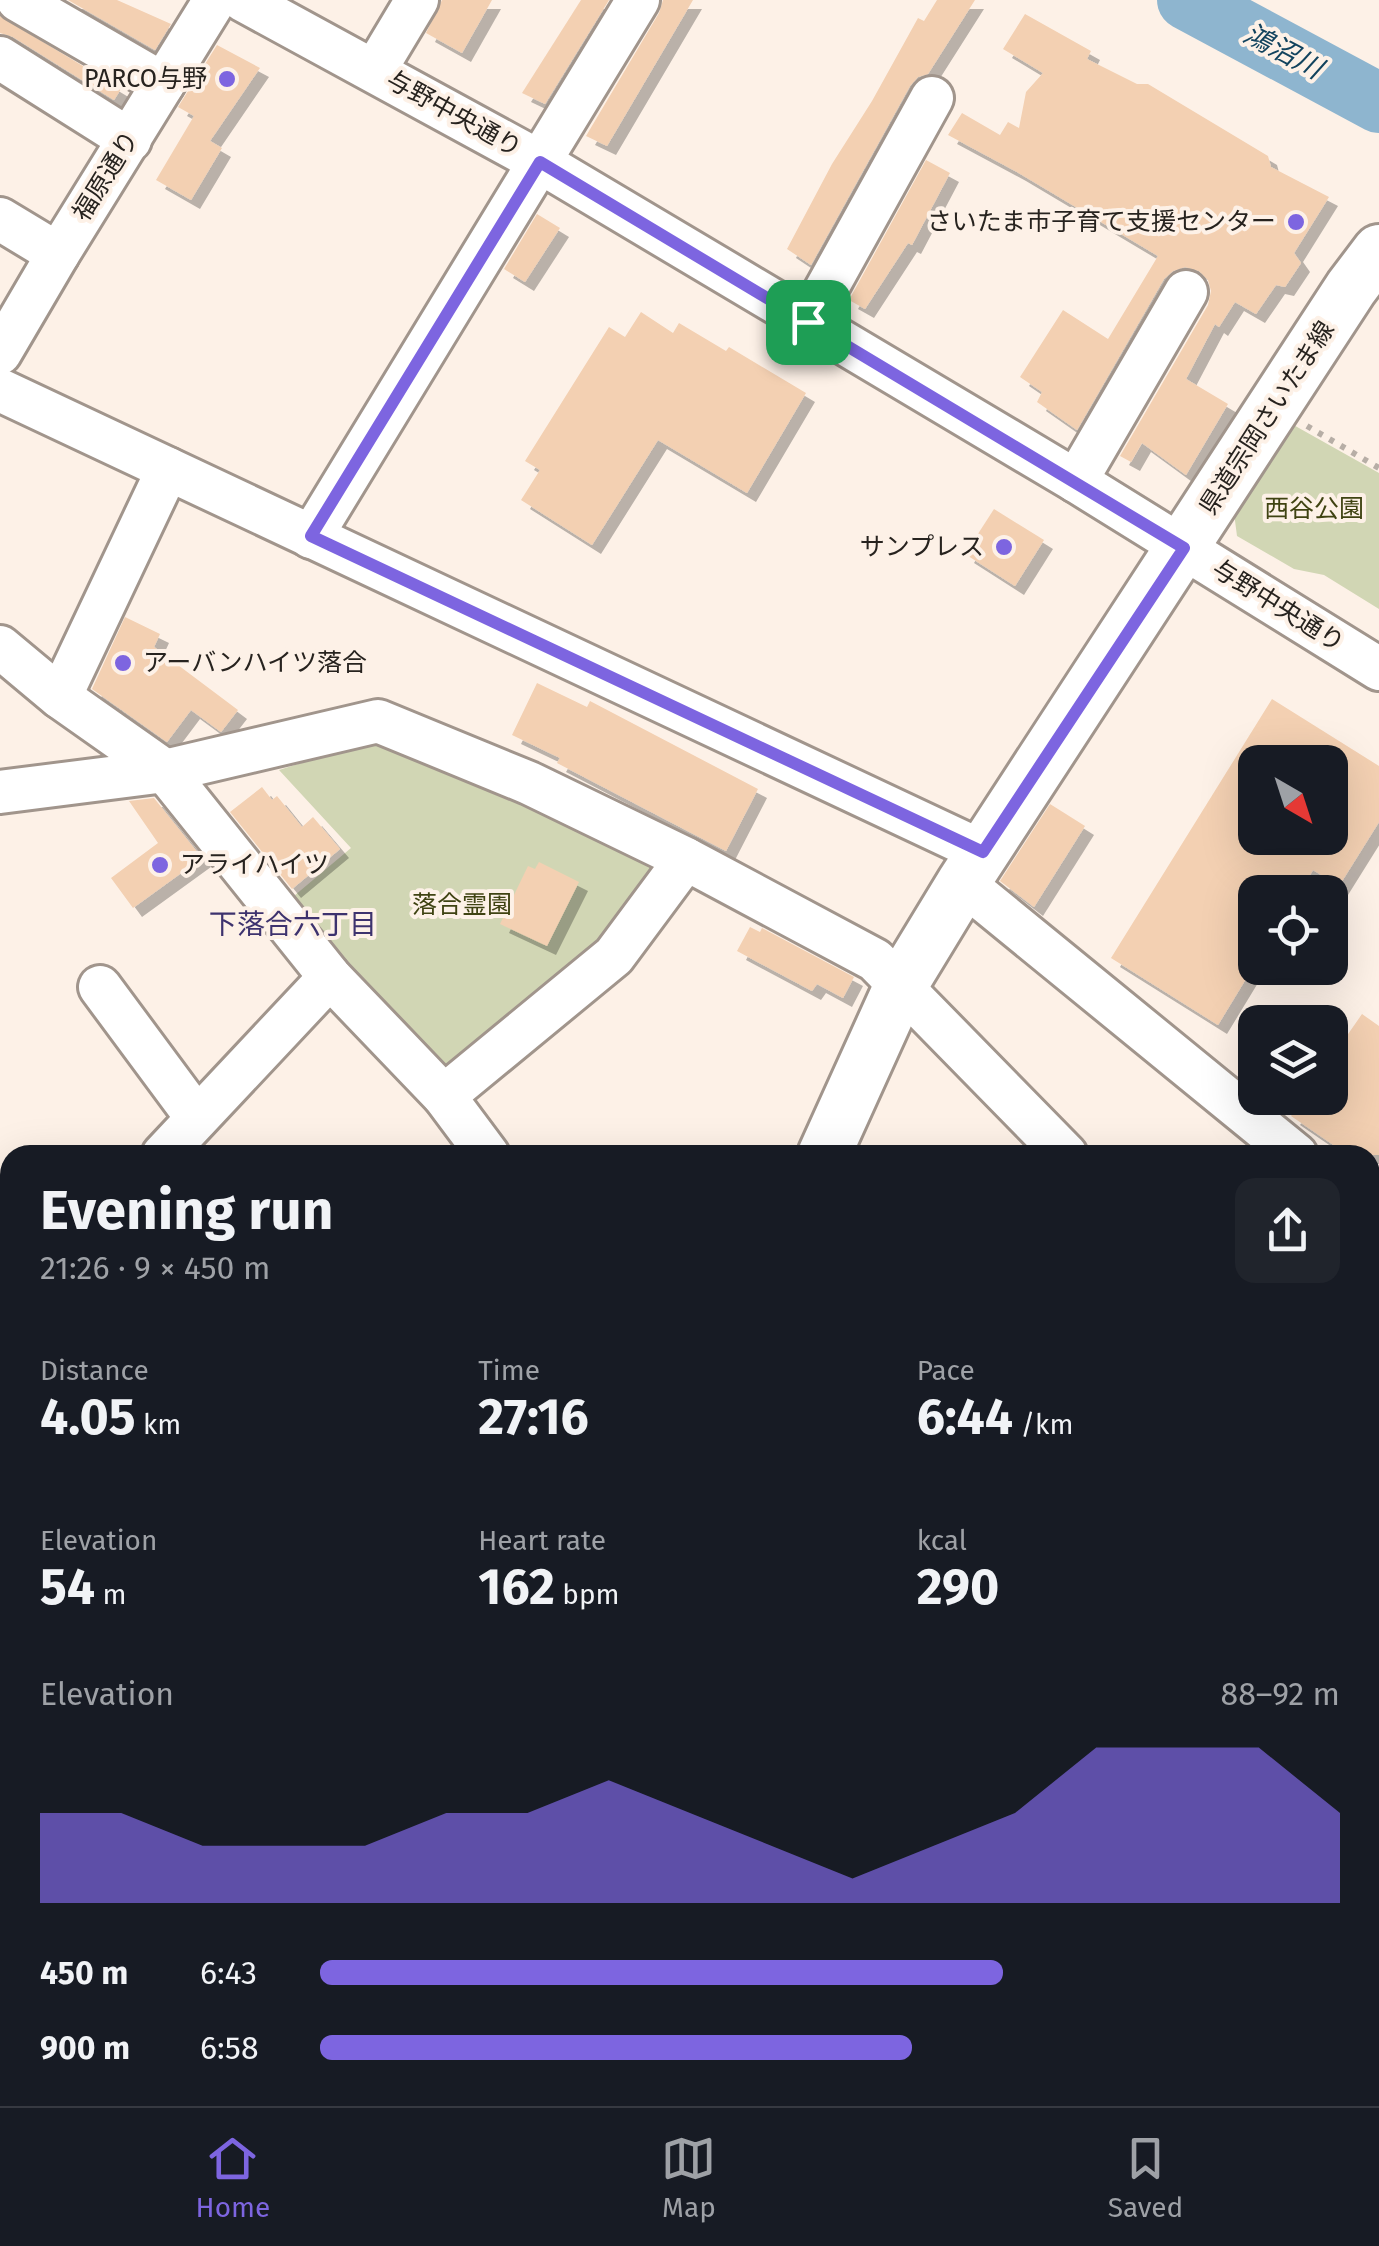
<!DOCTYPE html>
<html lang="en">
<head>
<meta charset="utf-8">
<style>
  :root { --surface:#171b24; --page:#20242c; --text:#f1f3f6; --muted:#9ea1a6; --line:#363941; --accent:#7d65e0 }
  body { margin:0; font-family:"Fira Sans","Noto Sans JP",sans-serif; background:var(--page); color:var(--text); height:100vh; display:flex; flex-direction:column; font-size:38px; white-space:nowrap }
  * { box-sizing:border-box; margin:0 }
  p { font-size:32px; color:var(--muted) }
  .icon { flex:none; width:55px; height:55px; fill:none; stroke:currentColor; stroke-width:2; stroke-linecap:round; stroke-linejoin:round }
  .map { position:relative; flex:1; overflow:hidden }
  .panel { position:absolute; left:0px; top:1145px; width:1380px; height:962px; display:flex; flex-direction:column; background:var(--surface); border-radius:30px 30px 0 0; box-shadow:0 10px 40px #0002 }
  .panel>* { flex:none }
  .needle { width:65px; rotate:141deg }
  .controls { position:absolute; left:1238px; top:745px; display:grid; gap:20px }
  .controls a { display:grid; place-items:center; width:110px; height:110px; border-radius:20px; background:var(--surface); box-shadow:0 10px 40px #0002; font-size:50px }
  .pin { position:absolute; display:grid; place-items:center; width:85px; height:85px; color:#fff; margin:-42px; border-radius:20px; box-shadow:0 5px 15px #0006 }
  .round { display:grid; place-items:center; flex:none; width:105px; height:105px; border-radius:20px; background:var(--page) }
  .overview { display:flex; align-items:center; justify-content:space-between; height:170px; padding:0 40px }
  h1 { font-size:55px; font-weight:700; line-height:75px }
  .stats { display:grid; grid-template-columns:repeat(3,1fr); gap:15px; height:170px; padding:10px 40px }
  .stats div { display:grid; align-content:center }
  .stats b { font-size:50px; font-weight:700 }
  .stats small { font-size:28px; font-weight:400 }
  .stats p { font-size:28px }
  .chart { height:280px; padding:20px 40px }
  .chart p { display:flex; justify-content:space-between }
  .chart svg { width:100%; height:180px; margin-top:10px; fill:var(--accent); opacity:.7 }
  ul { padding:0 40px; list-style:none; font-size:32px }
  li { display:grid; grid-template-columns:160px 120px 1fr; align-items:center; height:75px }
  li i { height:25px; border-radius:12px; background:var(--accent) }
  .tabs { display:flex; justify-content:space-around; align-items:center; height:140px; border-top:2px solid var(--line); background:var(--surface); font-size:28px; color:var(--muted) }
  .tabs a { display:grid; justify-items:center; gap:5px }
  .tabs .selected { color:var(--accent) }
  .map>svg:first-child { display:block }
  .green { fill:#d1d6b4 }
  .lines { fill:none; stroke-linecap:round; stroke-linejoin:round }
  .stream { stroke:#6f899a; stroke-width:10 }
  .river { stroke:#8eb5cf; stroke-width:60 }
  .building { fill:#f3d0b2; fill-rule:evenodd; filter:url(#shadow) }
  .minor-casing { stroke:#a1958c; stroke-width:48 }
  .major-casing { stroke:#a1958c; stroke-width:58 }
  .path { stroke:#b7aea6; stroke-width:6; stroke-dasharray:5 8; stroke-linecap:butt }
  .minor { stroke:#fff; stroke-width:42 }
  .major { stroke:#fff; stroke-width:52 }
  .route-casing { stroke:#fff; stroke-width:20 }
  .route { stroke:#7d65e0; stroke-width:12 }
  .poi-dot { fill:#7d65e0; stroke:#fdf1e7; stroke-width:4 }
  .labels { text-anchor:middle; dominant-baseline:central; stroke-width:8; stroke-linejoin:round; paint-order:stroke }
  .poi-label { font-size:25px; fill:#27231f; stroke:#fdf1e7; text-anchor:end }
  .street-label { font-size:25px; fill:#27231f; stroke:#fdf1e7 }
  .park-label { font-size:25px; fill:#3f4312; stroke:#fdf1e7 }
  .water-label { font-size:28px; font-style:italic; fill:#12435e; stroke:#fdf1e7 }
  .neighbourhood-label { font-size:28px; fill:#3d326e; stroke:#fdf1e7 }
</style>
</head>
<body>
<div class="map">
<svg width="1379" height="2106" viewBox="0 0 1379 2106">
  <defs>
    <filter id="shadow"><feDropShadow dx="9" dy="9" stdDeviation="0" flood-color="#0004"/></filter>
  </defs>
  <rect width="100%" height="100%" fill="#fdf1e7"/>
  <g class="green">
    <polygon points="1290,423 1379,473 1379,609 1324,575 1294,569 1237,536 1234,513"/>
    <polygon points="378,739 489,779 656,864 605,950 443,1079 288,901 351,848 279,770"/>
  </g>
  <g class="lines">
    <g class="stream">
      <polyline points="0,1726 10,1736"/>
      <polyline points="287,2098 295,2106"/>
    </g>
    <polyline class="river" points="1187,0 1379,103"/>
  </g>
  <g class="building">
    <polygon points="68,0 117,0 171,24 155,50"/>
    <polygon points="442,0 492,0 462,53 426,33"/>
    <polygon points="581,0 609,0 545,104 522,93"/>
    <polygon points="663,0 693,0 607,146 586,136 659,13"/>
    <polygon points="937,0 975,0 928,74 918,77 910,86 811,265 787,249 832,164 872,101 918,18 924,21"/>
    <polygon points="1025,14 1091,51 1087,59 1137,84 1148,84 1268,156 1271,167 1329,197 1294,253 1301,263 1285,287 1276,285 1256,314 1235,302 1219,327 1215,324 1186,379 1228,404 1186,475 1142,443 1131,462 1120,456 1208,305 1211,291 1208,280 1199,271 1185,267 1173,271 1164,279 1077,430 1037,402 1042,392 1020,377 1063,310 1108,339 1158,256 1017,172 948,135 962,113 1000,135 1008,122 1019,128 1026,92 1043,73 1003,49"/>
    <polygon points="0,16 121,89 114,100 13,37 0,33"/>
    <polygon points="217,45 260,68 210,141 222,148 191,200 156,180 194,116 178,107"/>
    <polygon points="926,160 950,173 912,245 908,243 865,309 849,300"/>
    <polygon points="537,214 560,228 525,282 504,269"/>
    <polygon points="641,312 673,333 679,323 726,351 729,347 806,393 747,493 658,440 592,545 521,500 540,470 525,461 609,327 625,337"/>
    <polygon points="994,509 1044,540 1015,586 965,554"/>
    <polygon points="125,617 160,634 154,647 238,710 221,732 191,710 167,742 92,689"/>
    <polygon points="537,683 587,707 590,701 758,789 726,851 557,763 560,758 512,735"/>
    <path d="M1272 699 1379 766V822L1339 886 1313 870 1300 892H1255V964L1218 1025 1111 958ZM1255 762H1330V838H1255Z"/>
    <polygon points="262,787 272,800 277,796 302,827 313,817 340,849 292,889 230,812"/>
    <polygon points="154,798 202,858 133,908 111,878 158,843 129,801"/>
    <polygon points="1050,804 1085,826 1034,907 1000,881"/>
    <polygon points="539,862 579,882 547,946 500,924 528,866 535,869"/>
    <polygon points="750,927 760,932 762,928 854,977 843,998 817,984 812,991 737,951"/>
    <polygon points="1362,1014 1379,1026 1379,1155 1348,1155 1291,1116 1304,1098 1330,1098 1330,1060"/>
  </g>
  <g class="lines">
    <defs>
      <g id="minor">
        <polyline points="18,0 163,84"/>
        <polyline points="243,0 540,162 1076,481 1379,669"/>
        <polyline points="0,58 130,140"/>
        <polyline points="375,70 417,0"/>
        <polyline points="0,219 58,254"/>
        <polyline points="808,322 932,98"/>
        <polyline points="0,353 58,254 215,0"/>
        <polyline points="0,390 983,852"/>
        <polyline points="1076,481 1186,292"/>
        <polyline points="311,537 638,0"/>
        <polyline points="0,647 60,697 165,771 330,977 444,1096 488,1155"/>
        <polyline points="60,697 168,469"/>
        <polyline points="0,792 165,771 378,721 529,783 686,859 875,960 1066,1155"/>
        <polyline points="963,883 1296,1155"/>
        <polyline points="100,987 197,1118"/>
        <polyline points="444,1096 614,956 686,859"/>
        <polyline points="163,1155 330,977"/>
        <polyline points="1370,1216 1379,1223"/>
        <polyline points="0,1328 10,1319"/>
        <polyline points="1370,1341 1379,1328"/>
        <polyline points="1370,1451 1379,1457"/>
        <polyline points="1370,1535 1379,1542"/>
        <polyline points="1370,1683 1379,1691"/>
        <polyline points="1370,1992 1379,2003"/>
        <polyline points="840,2098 848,2106"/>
        <polyline points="675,2106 682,2098"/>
      </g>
      <g id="major">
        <polyline points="824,1155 901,985 963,883 1351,288 1379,251"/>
        <polyline points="49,2106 61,2098"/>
      </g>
    </defs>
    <use href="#minor" class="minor-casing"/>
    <use href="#major" class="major-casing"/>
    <g class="path">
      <polyline points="1307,426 1379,468"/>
      <polyline points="0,1703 10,1714"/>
      <polyline points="317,2098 318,2098"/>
    </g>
    <use href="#minor" class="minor"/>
    <use href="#major" class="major"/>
  </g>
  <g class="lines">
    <defs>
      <polygon id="route" points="540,162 1184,548 983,852 311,536"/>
    </defs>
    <use href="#route" class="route-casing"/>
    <use href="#route" class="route"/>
  </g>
  <g class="poi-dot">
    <circle cx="227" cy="79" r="10"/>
    <circle cx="1296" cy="222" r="10"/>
    <circle cx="1004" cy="547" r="10"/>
    <circle cx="123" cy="663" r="10"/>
    <circle cx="160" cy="865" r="10"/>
  </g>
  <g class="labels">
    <g class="poi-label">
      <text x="207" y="79">PARCO与野</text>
      <text x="1276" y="222">さいたま市子育て支援センター</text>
      <text x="984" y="547">サンプレス</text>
      <text x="143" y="663" text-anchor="start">アーバンハイツ落合</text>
      <text x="180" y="865" text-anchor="start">アライハイツ</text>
    </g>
    <g class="street-label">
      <text transform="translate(454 114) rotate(29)">与野中央通り</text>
      <text transform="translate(106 176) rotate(-58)">福原通り</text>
      <text transform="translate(1267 418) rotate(-57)">県道宗岡さいたま線</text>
      <text transform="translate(1278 606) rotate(32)">与野中央通り</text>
    </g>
    <g class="park-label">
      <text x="1314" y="509">西谷公園</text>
      <text x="462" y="905">落合霊園</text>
    </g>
    <g class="water-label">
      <text transform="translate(1283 51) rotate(28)">鴻沼川</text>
    </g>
    <g class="neighbourhood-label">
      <text x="293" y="924">下落合六丁目</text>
    </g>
  </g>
</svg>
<div class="controls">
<a><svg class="needle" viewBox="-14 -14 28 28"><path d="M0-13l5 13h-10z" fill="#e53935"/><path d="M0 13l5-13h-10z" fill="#9ea1a6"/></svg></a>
<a><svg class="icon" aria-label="locate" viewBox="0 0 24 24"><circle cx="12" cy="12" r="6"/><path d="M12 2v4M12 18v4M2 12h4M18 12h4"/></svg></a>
<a><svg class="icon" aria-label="layers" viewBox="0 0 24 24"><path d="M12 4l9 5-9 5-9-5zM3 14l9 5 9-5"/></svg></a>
</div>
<div class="pin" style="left:808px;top:322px;background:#1e9e55"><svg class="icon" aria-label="arrive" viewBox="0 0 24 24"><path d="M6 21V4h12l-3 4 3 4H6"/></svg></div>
<section class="panel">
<div class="overview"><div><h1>Evening run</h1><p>21:26 · 9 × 450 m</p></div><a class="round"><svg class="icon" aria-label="share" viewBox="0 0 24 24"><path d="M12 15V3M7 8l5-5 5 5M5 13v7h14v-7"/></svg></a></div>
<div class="stats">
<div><p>Distance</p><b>4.05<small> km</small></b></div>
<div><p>Time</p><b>27:16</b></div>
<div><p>Pace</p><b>6:44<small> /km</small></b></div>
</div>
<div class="stats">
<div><p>Elevation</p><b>54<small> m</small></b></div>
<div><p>Heart rate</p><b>162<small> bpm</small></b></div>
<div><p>kcal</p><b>290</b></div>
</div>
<div class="chart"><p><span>Elevation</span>88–92 m</p>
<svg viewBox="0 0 160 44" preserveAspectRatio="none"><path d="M0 44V22L10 22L20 30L30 30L40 30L50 22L60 22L70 14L80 22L90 30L100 38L110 30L120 22L130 6L140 6L150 6L160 22V44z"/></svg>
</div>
<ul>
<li><b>450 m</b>6:43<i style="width:67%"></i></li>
<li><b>900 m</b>6:58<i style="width:58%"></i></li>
</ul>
</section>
</div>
<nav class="tabs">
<a class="selected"><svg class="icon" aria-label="home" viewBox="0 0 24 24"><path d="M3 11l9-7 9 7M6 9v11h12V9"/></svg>Home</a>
<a><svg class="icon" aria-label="map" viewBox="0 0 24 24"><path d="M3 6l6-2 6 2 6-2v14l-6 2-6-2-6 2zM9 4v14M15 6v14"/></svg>Map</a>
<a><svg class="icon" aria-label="saved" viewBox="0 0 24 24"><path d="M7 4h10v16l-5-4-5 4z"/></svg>Saved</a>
</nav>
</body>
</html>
